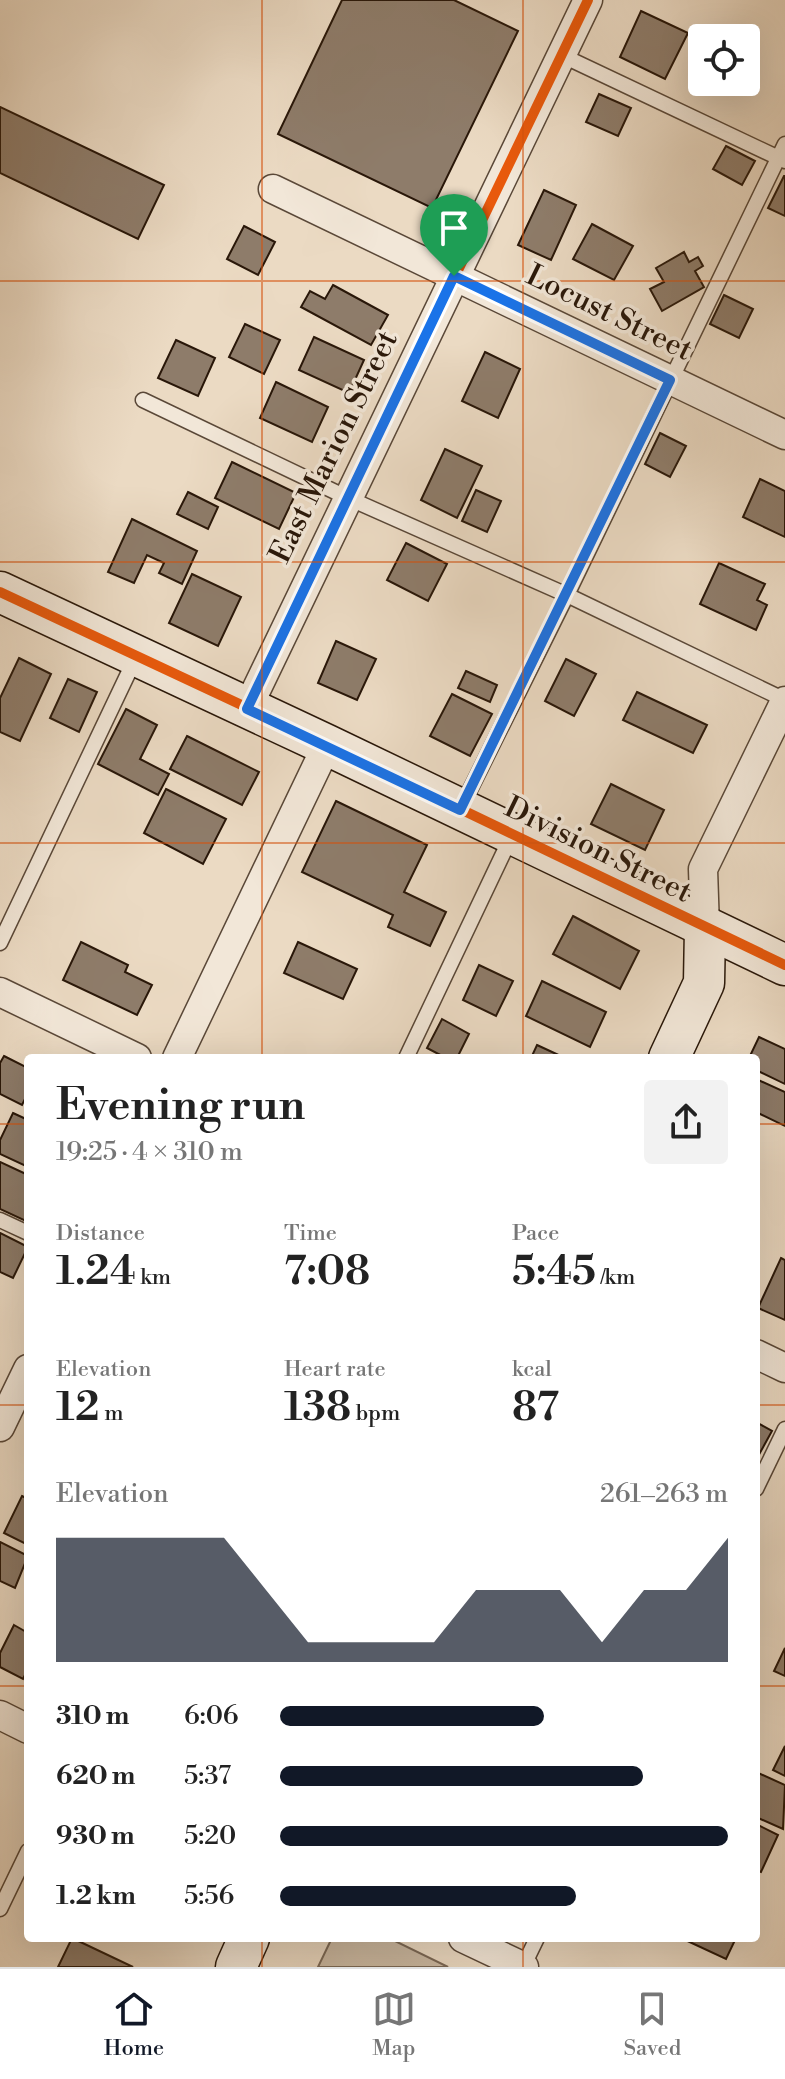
<!DOCTYPE html>
<html lang="en">
<head>
<meta charset="utf-8">
<style>
  :root { --surface:#fff; --page:#f2f2f2; --text:#222; --muted:#767676; --line:#e0e0e0; --accent:#111827 }
  body { margin:0; font-family:"Libre Bodoni",serif; background:var(--page); color:var(--text); height:100vh; display:flex; flex-direction:column; font-size:30px; white-space:nowrap }
  * { box-sizing:border-box; margin:0 }
  p { font-size:26px; color:var(--muted) }
  .icon { flex:none; width:44px; height:44px; fill:none; stroke:currentColor; stroke-width:2; stroke-linecap:round; stroke-linejoin:round }
  .map { position:relative; flex:1; overflow:hidden }
  .side { position:absolute; left:24px; top:1054px; width:736px; height:888px; display:flex; flex-direction:column; background:var(--surface); border-radius:8px; box-shadow:0 8px 32px #0002 }
  .side>* { flex:none }
  .tools { position:absolute; left:688px; top:24px; display:grid; gap:16px }
  .tools a { display:grid; place-items:center; width:72px; height:72px; border-radius:8px; background:var(--surface); box-shadow:0 8px 32px #0002; font-size:40px }
  .pin { position:absolute; display:grid; place-items:center; width:68px; height:68px; color:#fff; margin:-82px -34px; border-radius:50% 50% 50% 0; rotate:-45deg; box-shadow:0 0 8px #0007 }
  .pin .icon { rotate:45deg }
  .round { display:grid; place-items:center; flex:none; width:84px; height:84px; border-radius:8px; background:var(--page) }
  .headline { display:flex; align-items:center; justify-content:space-between; height:136px; padding:0 32px }
  h1 { font-size:44px; font-weight:600; line-height:60px }
  .metrics { display:grid; grid-template-columns:repeat(3,1fr); gap:12px; height:136px; padding:8px 32px }
  .metrics div { display:grid; align-content:center }
  .metrics b { font-size:40px; font-weight:600 }
  .metrics small { font-size:22px; font-weight:400 }
  .metrics p { font-size:22px }
  .chart { height:224px; padding:16px 32px }
  .chart p { display:flex; justify-content:space-between }
  .chart svg { width:100%; height:144px; margin-top:8px; fill:var(--accent); opacity:.7 }
  ul { padding:0 32px; list-style:none; font-size:26px }
  li { display:grid; grid-template-columns:128px 96px 1fr; align-items:center; height:60px }
  li i { height:20px; border-radius:10px; background:var(--accent) }
  .dock { display:flex; justify-content:space-around; align-items:center; height:112px; border-top:2px solid var(--line); background:var(--surface); font-size:22px; color:var(--muted) }
  .dock a { display:grid; justify-items:center; gap:4px }
  .dock .on { color:var(--accent) }
  .map>svg:first-child { display:block }
  .green { fill:#cab9a3; stroke:#7a6856; stroke-width:2 }
  .building { fill:#8e7c6a; stroke:#291709; stroke-width:2 }
  .lines { fill:none; stroke-linecap:round; stroke-linejoin:round }
  .lane-casing { stroke:#5a4838; stroke-width:17 }
  .street-casing { stroke:#5a4838; stroke-width:31 }
  .secondary-casing { stroke:#291709; stroke-width:43 }
  .lane { stroke:#f2e7d8; stroke-width:14 }
  .street { stroke:#f2e7d8; stroke-width:28 }
  .secondary { stroke:#f2e7d8; stroke-width:40 }
  .cycleway-casing { stroke:#f2e7d8; stroke-width:15 }
  .cycleway { stroke:#e8590c; stroke-width:10 }
  .route-casing { stroke:#fff; stroke-width:16 }
  .route { stroke:#1a73e8; stroke-width:10 }
  .grid { fill:none; stroke:#d5520c; stroke-width:2; stroke-opacity:0.55 }
  .labels { text-anchor:middle; dominant-baseline:central; stroke-width:7; stroke-linejoin:round; paint-order:stroke }
  .street-label { font-size:30px; fill:#291709; stroke:#f2e7d8 }
</style>
</head>
<body>
<div class="map">
<svg width="785" height="1967" viewBox="0 0 785 1967">
  <rect width="100%" height="100%" fill="#ebdac3"/>
  <filter id="stains"><feTurbulence type="fractalNoise" baseFrequency=".0025" numOctaves="4"/><feColorMatrix values="0 0 0 0 .2 0 0 0 0 .09 0 0 0 0 .02 0 0 0 .5 -.17"/></filter>
  <radialGradient id="worn" r=".72"><stop offset=".6" stop-color="#630" stop-opacity="0"/><stop offset="1" stop-color="#630" stop-opacity=".3"/></radialGradient>
  <polygon class="green" points="327,1938 389,1938 448,1967 318,1967 330,1942"/>
  <g class="building">
    <polygon points="342,0 454,0 518,31 432,208 278,134"/>
    <polygon points="641,11 688,33 665,79 620,57"/>
    <polygon points="599,94 631,108 618,136 586,122"/>
    <polygon points="0,107 164,185 138,239 0,173"/>
    <polygon points="726,146 755,161 742,185 713,169"/>
    <polygon points="784,176 785,176 785,216 768,208"/>
    <polygon points="544,190 576,205 551,260 518,245"/>
    <polygon points="592,224 633,246 614,280 573,259"/>
    <polygon points="244,226 275,242 258,275 227,259"/>
    <polygon points="684,252 689,262 698,257 703,266 695,271 704,287 662,311 650,289 664,282 656,268"/>
    <polygon points="333,285 388,315 371,345 301,307 310,291 325,299"/>
    <polygon points="724,295 753,309 739,338 710,324"/>
    <polygon points="245,324 280,340 264,374 229,357"/>
    <polygon points="314,337 364,360 349,393 299,370"/>
    <polygon points="176,340 215,358 198,396 158,378"/>
    <polygon points="485,352 520,369 498,418 462,401"/>
    <polygon points="276,382 328,407 312,442 260,418"/>
    <polygon points="660,433 686,446 670,477 645,464"/>
    <polygon points="445,449 482,466 457,518 421,500"/>
    <polygon points="232,462 296,493 279,529 215,498"/>
    <polygon points="760,479 785,491 785,537 743,517"/>
    <polygon points="476,490 501,501 487,532 462,521"/>
    <polygon points="188,492 218,507 208,529 177,514"/>
    <polygon points="132,519 197,551 182,584 159,573 164,563 147,555 134,583 108,572"/>
    <polygon points="406,543 447,564 428,601 387,580"/>
    <polygon points="719,563 765,584 757,600 767,605 756,630 700,604"/>
    <polygon points="192,574 241,597 218,646 169,623"/>
    <polygon points="336,641 376,659 357,700 318,683"/>
    <polygon points="19,658 51,674 20,741 0,732 0,698"/>
    <polygon points="566,659 596,674 574,716 545,701"/>
    <polygon points="466,671 497,685 490,702 458,688"/>
    <polygon points="68,679 97,692 79,732 50,718"/>
    <polygon points="637,692 707,725 693,753 623,720"/>
    <polygon points="452,694 492,714 470,756 430,736"/>
    <polygon points="126,709 157,725 140,759 169,774 158,795 98,764"/>
    <polygon points="187,736 259,772 242,805 170,769"/>
    <polygon points="611,784 664,810 645,850 591,824"/>
    <polygon points="166,789 226,819 203,864 144,833"/>
    <polygon points="336,801 427,845 404,892 446,912 430,946 388,927 393,915 302,872"/>
    <polygon points="573,916 639,951 620,989 553,954"/>
    <polygon points="81,942 128,965 125,972 152,985 137,1015 63,980"/>
    <polygon points="298,942 357,969 343,999 284,973"/>
    <polygon points="479,965 513,981 496,1016 463,1000"/>
    <polygon points="542,981 606,1012 590,1047 526,1016"/>
    <polygon points="442,1019 469,1034 457,1058 446,1058 427,1048"/>
    <polygon points="759,1037 785,1049 785,1084 756,1070 756,1058 749,1058"/>
    <polygon points="537,1045 565,1058 531,1058"/>
    <polygon points="4,1056 28,1068 28,1093 22,1105 0,1094 0,1063"/>
    <polygon points="756,1079 785,1092 785,1126 756,1112"/>
    <polygon points="13,1113 28,1120 28,1167 0,1154 0,1140"/>
    <polygon points="0,1162 28,1175 28,1222 0,1209"/>
    <polygon points="0,1233 28,1247 13,1278 0,1272"/>
    <polygon points="781,1258 785,1260 785,1320 758,1308"/>
    <polygon points="756,1422 772,1431 756,1460"/>
    <polygon points="22,1496 28,1499 28,1545 4,1533"/>
    <polygon points="0,1542 28,1556 15,1588 0,1581"/>
    <polygon points="14,1625 28,1633 28,1669 23,1679 0,1667 0,1653"/>
    <polygon points="785,1648 785,1676 774,1671"/>
    <polygon points="785,1746 785,1776 773,1770"/>
    <polygon points="756,1772 785,1785 783,1829 756,1817"/>
    <polygon points="756,1824 778,1835 761,1872 756,1870"/>
    <polygon points="72,1938 133,1967 58,1967"/>
    <polygon points="681,1938 736,1938 726,1959"/>
  </g>
  <g class="lines">
    <defs>
      <g id="lane">
        <polyline points="561,55 785,161"/>
        <polyline points="143,400 348,498 567,595 785,700"/>
        <polyline points="462,806 567,595 785,144"/>
        <polyline points="0,943 136,657"/>
        <polyline points="406,1058 512,835"/>
        <polyline points="0,1220 28,1233"/>
        <polyline points="756,1489 785,1429"/>
        <polyline points="0,1909 28,1851"/>
        <polyline points="523,1967 537,1938"/>
      </g>
      <g id="street">
        <polyline points="273,189 785,435"/>
        <polyline points="247,709 588,0"/>
        <polyline points="705,928 703,869 785,701"/>
        <polyline points="0,992 137,1058"/>
        <polyline points="177,1058 327,745"/>
        <polyline points="756,1354 785,1368"/>
        <polyline points="0,1427 28,1369"/>
        <polyline points="0,1715 28,1729"/>
        <polyline points="463,1938 524,1967"/>
      </g>
      <g id="secondary">
        <polyline points="0,592 327,745 785,965"/>
        <polyline points="669,1058 704,983 705,928"/>
        <polyline points="236,1967 249,1938"/>
      </g>
    </defs>
    <use href="#lane" class="lane-casing"/>
    <use href="#street" class="street-casing"/>
    <use href="#secondary" class="secondary-casing"/>
    <use href="#lane" class="lane"/>
    <use href="#street" class="street"/>
    <use href="#secondary" class="secondary"/>
    <defs>
      <g id="cycleway">
        <polyline points="0,592 327,745 785,965"/>
        <polyline points="247,709 588,0"/>
      </g>
    </defs>
    <use href="#cycleway" class="cycleway-casing"/>
    <use href="#cycleway" class="cycleway"/>
  </g>
  <g class="lines">
    <defs>
      <polygon id="route" points="454,276 670,380 460,810 247,709"/>
    </defs>
    <use href="#route" class="route-casing"/>
    <use href="#route" class="route"/>
  </g>
  <path class="grid" d="M262 0V1058M523 0V1058M0 281H785M0 562H785M0 843H785M0 1124H28M756 1124H785M0 1405H28M756 1405H785M0 1686H28M756 1686H785M262 1938V1967M523 1938V1967"/>
  <g class="labels">
    <g class="street-label">
      <text transform="translate(609 313) rotate(26)">Locust Street</text>
      <text transform="translate(334 447) rotate(-64)">East Marion Street</text>
      <text transform="translate(598 850) rotate(26)">Division Street</text>
    </g>
  </g>
  <rect width="100%" height="100%" filter="url(#stains)"/>
  <rect width="100%" height="100%" fill="url(#worn)"/>
</svg>
<div class="tools">
<a><svg class="icon" aria-label="locate" viewBox="0 0 24 24"><circle cx="12" cy="12" r="6"/><path d="M12 2v4M12 18v4M2 12h4M18 12h4"/></svg></a>
</div>
<div class="pin" style="left:454px;top:276px;background:#1e9e55"><svg class="icon" aria-label="arrive" viewBox="0 0 24 24"><path d="M6 21V4h12l-3 4 3 4H6"/></svg></div>
<section class="side">
<div class="headline"><div><h1>Evening run</h1><p>19:25 · 4 × 310 m</p></div><a class="round"><svg class="icon" aria-label="share" viewBox="0 0 24 24"><path d="M12 15V3M7 8l5-5 5 5M5 13v7h14v-7"/></svg></a></div>
<div class="metrics">
<div><p>Distance</p><b>1.24<small> km</small></b></div>
<div><p>Time</p><b>7:08</b></div>
<div><p>Pace</p><b>5:45<small> /km</small></b></div>
</div>
<div class="metrics">
<div><p>Elevation</p><b>12<small> m</small></b></div>
<div><p>Heart rate</p><b>138<small> bpm</small></b></div>
<div><p>kcal</p><b>87</b></div>
</div>
<div class="chart"><p><span>Elevation</span>261–263 m</p>
<svg viewBox="0 0 160 44" preserveAspectRatio="none"><path d="M0 44V6L10 6L20 6L30 6L40 6L50 22L60 38L70 38L80 38L90 38L100 22L110 22L120 22L130 38L140 22L150 22L160 6V44z"/></svg>
</div>
<ul>
<li><b>310 m</b>6:06<i style="width:59%"></i></li>
<li><b>620 m</b>5:37<i style="width:81%"></i></li>
<li><b>930 m</b>5:20<i style="width:100%"></i></li>
<li><b>1.2 km</b>5:56<i style="width:66%"></i></li>
</ul>
</section>
</div>
<nav class="dock">
<a class="on"><svg class="icon" aria-label="home" viewBox="0 0 24 24"><path d="M3 11l9-7 9 7M6 9v11h12V9"/></svg>Home</a>
<a><svg class="icon" aria-label="map" viewBox="0 0 24 24"><path d="M3 6l6-2 6 2 6-2v14l-6 2-6-2-6 2zM9 4v14M15 6v14"/></svg>Map</a>
<a><svg class="icon" aria-label="saved" viewBox="0 0 24 24"><path d="M7 4h10v16l-5-4-5 4z"/></svg>Saved</a>
</nav>
</body>
</html>
